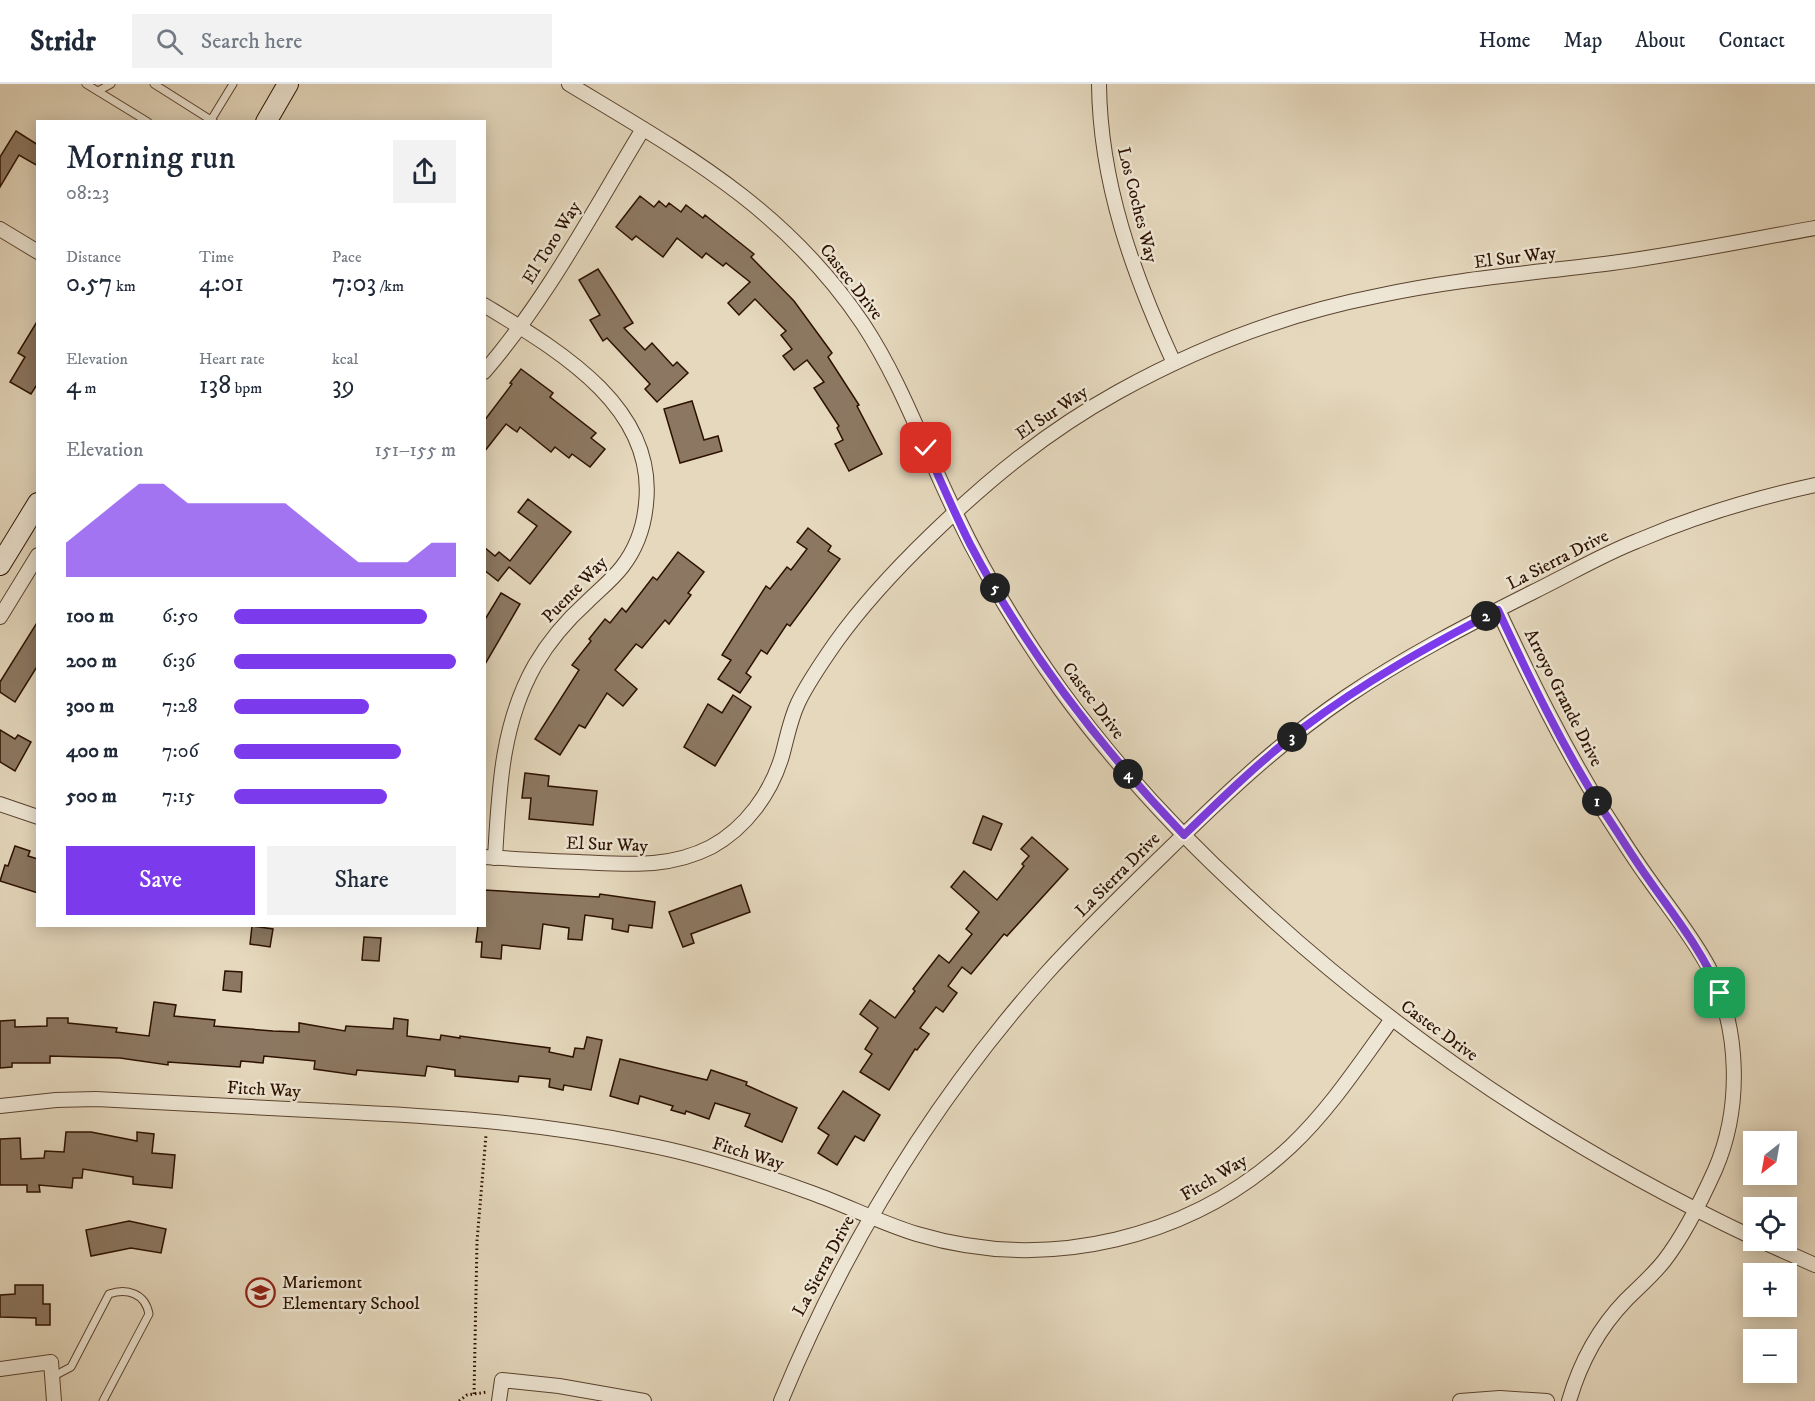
<!DOCTYPE html>
<html lang="en">
<head>
<meta charset="utf-8">
<style>
  :root { --surface:#fff; --page:#f2f2f3; --text:#1f2937; --muted:#747a83; --line:#e0e1e3; --accent:#7c3aed }
  body { margin:0; font-family:"IM FELL DW Pica",serif; background:var(--page); color:var(--text); height:100vh; display:flex; flex-direction:column; font-size:22px; white-space:nowrap }
  * { box-sizing:border-box; margin:0 }
  p { font-size:20px; color:var(--muted) }
  .icon { flex:none; width:33px; height:33px; fill:none; stroke:currentColor; stroke-width:2; stroke-linecap:round; stroke-linejoin:round }
  .map { position:relative; flex:1; overflow:hidden }
  .details { position:absolute; left:36px; top:36px; width:450px; height:807px; display:flex; flex-direction:column; background:var(--surface); border-radius:0px; box-shadow:0 3px 15px #0003 }
  .details>* { flex:none }
  .needle { width:39px; rotate:211deg }
  .controls { position:absolute; left:1743px; top:1047px; display:grid; gap:12px }
  .controls a { display:grid; place-items:center; width:54px; height:54px; border-radius:0px; background:var(--surface); box-shadow:0 3px 15px #0003; font-size:30px }
  .pin { position:absolute; display:grid; place-items:center; width:51px; height:51px; color:#fff; margin:-26px; border-radius:12px; box-shadow:0 3px 9px #0006 }
  .km { position:absolute; width:30px; height:30px; margin:-15px; border-radius:50%; background:#222; color:#fff; font-size:16px; line-height:30px; text-align:center }
  .round { display:grid; place-items:center; flex:none; width:63px; height:63px; border-radius:0px; background:var(--page) }
  .overview { display:flex; align-items:center; justify-content:space-between; height:102px; padding:0 30px }
  h1 { font-size:33px; font-weight:600; line-height:45px }
  .stats { display:grid; grid-template-columns:repeat(3,1fr); gap:9px; height:102px; padding:6px 30px }
  .stats div { display:grid; align-content:center }
  .stats b { font-size:26px; font-weight:600 }
  .stats small { font-size:16px; font-weight:400 }
  .stats p { font-size:16px }
  .chart { height:168px; padding:12px 30px }
  .chart p { display:flex; justify-content:space-between }
  .chart svg { width:100%; height:108px; margin-top:6px; fill:var(--accent); opacity:.7 }
  .button { display:flex; gap:12px; margin-top:auto; padding:12px 30px }
  .button a { flex:1; height:69px; border-radius:0px; background:var(--accent); color:#fff; font-size:24px; font-weight:600; line-height:69px; text-align:center }
  .button a+a { background:var(--page); color:var(--text) }
  ul { padding:0 30px; list-style:none; font-size:20px }
  li { display:grid; grid-template-columns:96px 72px 1fr; align-items:center; height:45px }
  li i { height:15px; border-radius:8px; background:var(--accent) }
  header { display:flex; align-items:center; gap:36px; box-sizing:border-box; height:84px; padding:0 30px; background:var(--surface); border-bottom:2px solid var(--line) }
  header strong { font-size:28px }
  nav { display:flex; gap:33px; margin-inline-start:auto; font-size:21px }
  .search { width:420px; height:54px; background:var(--page); display:flex; align-items:center; gap:15px; box-sizing:border-box; padding:0 21px; border-radius:0px; color:var(--muted); font-size:22px }
  .map>svg:first-child { display:block }
  .building { fill:#8c7862; stroke:#2c1100; stroke-width:1.5 }
  .lines { fill:none; stroke-linecap:round; stroke-linejoin:round }
  .service-casing { stroke:#5a432f; stroke-width:9 }
  .minor-casing { stroke:#5a432f; stroke-width:16 }
  .secondary-casing { stroke:#2c1100; stroke-width:22 }
  .path { stroke:#2c1100; stroke-width:3; stroke-dasharray:1.5 3; stroke-linecap:butt }
  .service { stroke:#eee6d4; stroke-width:7 }
  .minor { stroke:#eee6d4; stroke-width:14 }
  .secondary { stroke:#eee6d4; stroke-width:20 }
  .route-casing { stroke:#fff; stroke-width:12 }
  .route { stroke:#7c3aed; stroke-width:8 }
  .labels { text-anchor:middle; dominant-baseline:central; stroke-width:5; stroke-linejoin:round; paint-order:stroke }
  .street-label { font-size:18px; fill:#2c1100; stroke:#eee6d4 }
  .poi-label { font-size:18px; fill:#2c1100; stroke:#eee6d4; text-anchor:start }
</style>
</head>
<body>
<header>
<strong>Stridr</strong>
<div class="search"><svg class="icon" aria-label="search" viewBox="0 0 24 24"><circle cx="10" cy="10" r="6"/><path d="M15 15l6 6"/></svg>Search here</div>
<nav><a>Home</a><a>Map</a><a>About</a><a>Contact</a></nav>
</header>
<div class="map">
<svg width="1815" height="1317" viewBox="0 0 1815 1317">
  <rect width="100%" height="100%" fill="#e5d8bd"/>
  <filter id="stains"><feTurbulence type="fractalNoise" baseFrequency=".00333" numOctaves="4"/><feColorMatrix values="0 0 0 0 .2 0 0 0 0 .09 0 0 0 0 .02 0 0 0 .5 -.17"/></filter>
  <radialGradient id="worn" r=".72"><stop offset=".6" stop-color="#630" stop-opacity="0"/><stop offset="1" stop-color="#630" stop-opacity=".3"/></radialGradient>
  <g class="building">
    <polygon points="16,47 38,61 38,82 19,71 0,103 0,73"/>
    <polygon points="640,112 654,123 659,117 666,123 669,119 681,128 686,121 703,134 705,131 754,170 751,173 794,217 832,269 828,273 859,321 857,322 882,370 849,387 835,360 843,356 837,344 839,342 814,304 824,298 807,276 794,286 783,272 792,265 781,251 786,247 755,215 739,231 728,219 750,198 726,179 723,182 706,169 702,174 677,154 663,173 636,152 632,156 616,143"/>
    <polygon points="598,185 633,239 624,244 645,266 652,259 673,282 677,278 688,289 657,318 645,305 650,300 607,254 603,257 590,236 600,231 579,196"/>
    <polygon points="38,236 38,299 31,310 10,298 25,273 18,269"/>
    <polygon points="521,285 553,309 550,313 596,349 591,354 605,365 590,383 572,370 569,374 555,363 551,368 520,343 517,348 506,340 484,368 484,337 512,300 510,299"/>
    <polygon points="692,317 704,356 718,352 722,367 680,379 664,325"/>
    <polygon points="528,415 571,448 530,500 509,483 498,497 484,486 484,463 495,472 499,468 510,477 537,442 518,428"/>
    <polygon points="808,444 831,462 828,467 840,475 790,542 787,540 767,570 761,566 746,589 751,593 740,609 718,595 731,576 722,571 766,502 770,505 787,483 791,486 807,465 797,458"/>
    <polygon points="678,468 704,488 688,509 691,511 669,540 665,536 642,564 636,560 615,586 637,605 623,622 607,609 585,644 579,641 560,671 535,655 579,586 572,581 591,557 589,555 605,535 610,539 622,524 626,528 653,493 657,496"/>
    <polygon points="501,509 520,520 484,582 484,537"/>
    <polygon points="38,537 38,581 15,618 0,608 0,598"/>
    <polygon points="733,611 751,623 715,682 684,663 708,620 722,629"/>
    <polygon points="0,646 15,655 18,651 31,658 15,687 0,678"/>
    <polygon points="525,689 549,692 548,702 597,707 593,741 529,735 531,714 522,714"/>
    <polygon points="983,732 1002,740 991,766 973,759"/>
    <polygon points="1032,753 1068,785 1007,852 1004,850 971,890 962,883 948,902 957,909 943,928 936,923 920,944 929,950 917,966 915,965 889,1006 860,988 872,970 865,965 878,944 860,930 870,916 895,934 915,907 913,905 939,871 949,879 972,850 966,845 979,828 951,803 964,787 997,816 1024,782 1022,780 1029,772 1021,765"/>
    <polygon points="15,762 30,767 28,772 38,775 38,809 0,797 5,781 8,782"/>
    <polygon points="741,801 750,828 691,850 694,859 683,863 669,828"/>
    <polygon points="484,806 599,813 600,810 655,818 652,844 629,841 628,848 612,845 613,835 585,831 582,856 568,855 569,844 543,840 540,865 502,861 501,875 481,873 482,858 476,858 478,842 484,842"/>
    <polygon points="252,842 273,845 270,863 250,860"/>
    <polygon points="364,853 381,854 379,877 362,876"/>
    <polygon points="225,887 242,888 241,908 223,906"/>
    <polygon points="154,918 176,921 174,932 215,936 214,942 273,947 299,948 299,939 345,947 346,942 393,945 394,934 408,936 407,952 440,956 441,951 460,954 460,952 550,964 549,968 573,973 575,964 584,965 587,953 602,956 591,1006 564,1001 563,1006 549,1003 550,995 519,992 518,998 455,992 455,986 427,982 425,992 357,986 356,991 314,985 315,977 264,972 263,979 241,977 240,983 168,978 168,981 120,974 50,972 50,979 12,979 12,983 0,984 0,937 15,936 15,943 47,942 47,934 68,934 68,939 117,944 116,948 149,952"/>
    <polygon points="620,975 707,996 711,986 747,998 746,1001 797,1024 782,1058 745,1042 750,1030 715,1019 709,1035 686,1027 685,1030 671,1026 673,1022 640,1012 638,1020 610,1012"/>
    <polygon points="843,1007 880,1031 864,1057 855,1052 837,1081 818,1069 829,1051 818,1044"/>
    <polygon points="66,1048 91,1048 137,1057 137,1048 154,1050 152,1069 175,1071 172,1104 133,1100 133,1093 83,1085 82,1094 73,1094 72,1104 39,1101 40,1108 27,1108 27,1101 0,1101 0,1055 20,1054 21,1075 44,1074 45,1067 64,1068"/>
    <polygon points="129,1137 166,1145 161,1169 131,1164 91,1172 86,1146"/>
    <polygon points="15,1201 43,1201 43,1220 50,1220 50,1241 36,1241 36,1234 0,1233 0,1211 15,1210"/>
  </g>
  <g class="lines">
    <defs>
      <g id="service">
        <polyline points="86,0 148,38"/>
        <polyline points="154,0 214,38"/>
        <polyline points="98,7 111,0"/>
        <polyline points="211,36 233,0"/>
        <path d="M52 1293 71 1283 109 1210C127 1204 145 1209 149 1230L103 1317"/>
      </g>
      <g id="minor">
        <path d="M569 0C685 70 785 124 863 240 902 299 925 367 956 430 985 491 1021 550 1060 605 1115 681 1179 750 1248 813 1398 953 1568 1066 1754 1154"/>
        <path d="M1099 0C1100 99 1133 190 1174 279"/>
        <polyline points="0,145 38,168"/>
        <path d="M484 221C556 265 657 322 646 420 644 442 636 465 622 483 612 496 599 506 587 518 567 536 549 557 535 581 501 641 499 707 495 774"/>
        <path d="M484 288C547 215 593 127 643 45"/>
        <path d="M1498 526C1530 594 1563 662 1603 726 1618 749 1632 772 1648 794 1669 824 1692 852 1709 884 1740 944 1742 1024 1715 1086 1701 1117 1685 1150 1664 1177 1653 1191 1639 1203 1626 1216 1599 1244 1580 1279 1569 1317"/>
        <polyline points="0,533 38,471"/>
        <polyline points="0,720 38,733"/>
        <path d="M484 773C516 775 548 777 579 778 626 780 668 785 711 763 746 744 771 709 782 672 787 654 790 636 798 619 808 598 822 578 836 558 864 519 896 485 930 452 989 395 1046 348 1118 308 1199 263 1286 230 1377 212 1454 195 1534 189 1612 179 1680 170 1748 156 1815 144"/>
        <path d="M0 1022 56 1016 96 1015C174 1019 251 1023 328 1027 435 1032 539 1038 643 1060 701 1071 757 1089 812 1109 848 1122 881 1139 917 1150 1048 1189 1192 1155 1291 1062 1330 1025 1360 979 1392 935"/>
        <polyline points="1759,1156 1815,1181"/>
        <polyline points="0,1285 51,1278 54,1317"/>
        <polyline points="499,1317 502,1296 559,1302 644,1317"/>
        <path d="M781 1317C845 1162 933 1017 1045 891 1082 850 1121 812 1161 773 1219 716 1278 659 1346 613 1405 573 1469 540 1533 508 1568 491 1601 471 1637 457 1693 433 1755 414 1815 401"/>
        <polyline points="1460,1317 1500,1314 1547,1317"/>
      </g>
      <g id="secondary">
        <polyline points="266,38 288,0"/>
        <polyline points="0,481 38,419"/>
      </g>
    </defs>
    <use href="#service" class="service-casing"/>
    <use href="#minor" class="minor-casing"/>
    <use href="#secondary" class="secondary-casing"/>
    <g class="path">
      <polyline points="474,1310 477,1157 486,1051"/>
      <polyline points="459,1317 467,1311 487,1308"/>
    </g>
    <use href="#service" class="service"/>
    <use href="#minor" class="minor"/>
    <use href="#secondary" class="secondary"/>
  </g>
  <g class="lines">
    <defs>
      <path id="route" d="M926 364C940 396 954 428 970 460 1026 567 1100 663 1184 751 1222 714 1260 677 1303 644 1364 598 1430 561 1498 526 1530 595 1563 664 1604 728 1619 750 1632 772 1647 793 1674 832 1702 866 1720 909"/>
    </defs>
    <use href="#route" class="route-casing"/>
    <use href="#route" class="route"/>
  </g>
  <defs>
    <symbol id="school-ring" viewBox="-11 -11 22 22"><circle r="9.5" fill="#eee6d4" stroke="#8f2418" stroke-width="1.5"/><path d="M0-5L7-2L0 1L-7-2ZM-4 1L0 2.5L4 1V4Q0 6-4 4Z" fill="#8f2418"/></symbol>
  </defs>
  <g fill-rule="evenodd">
    <use href="#school-ring" x="244" y="1192" width="33" height="33"/>
  </g>
  <g class="labels">
    <g class="street-label">
      <text transform="translate(1137 121) rotate(76)">Los Coches Way</text>
      <text transform="translate(552 159) rotate(-58)">El Toro Way</text>
      <text transform="translate(1515 174) rotate(-7)">El Sur Way</text>
      <text transform="translate(851 198) rotate(52)">Castec Drive</text>
      <text transform="translate(1052 329) rotate(-34)">El Sur Way</text>
      <text transform="translate(1558 476) rotate(-27)">La Sierra Drive</text>
      <text transform="translate(575 506) rotate(-46)">Puente Way</text>
      <text transform="translate(1563 614) rotate(63)">Arroyo Grande Drive</text>
      <text transform="translate(1093 617) rotate(53)">Castec Drive</text>
      <text transform="translate(607 761) rotate(2)">El Sur Way</text>
      <text transform="translate(1118 791) rotate(-45)">La Sierra Drive</text>
      <text transform="translate(1439 947) rotate(36)">Castec Drive</text>
      <text transform="translate(264 1006) rotate(3)">Fitch Way</text>
      <text transform="translate(748 1070) rotate(17)">Fitch Way</text>
      <text transform="translate(1214 1094) rotate(-31)">Fitch Way</text>
      <text transform="translate(824 1182) rotate(-62)">La Sierra Drive</text>
    </g>
    <g class="poi-label">
      <text x="282" y="1199">Mariemont<tspan x="282" dy="21">Elementary School</tspan></text>
    </g>
  </g>
  <rect width="100%" height="100%" filter="url(#stains)"/>
  <rect width="100%" height="100%" fill="url(#worn)"/>
</svg>
<div class="controls">
<a><svg class="needle" viewBox="-14 -14 28 28"><path d="M0-13l5 13h-10z" fill="#e53935"/><path d="M0 13l5-13h-10z" fill="#747a83"/></svg></a>
<a><svg class="icon" aria-label="locate" viewBox="0 0 24 24"><circle cx="12" cy="12" r="6"/><path d="M12 2v4M12 18v4M2 12h4M18 12h4"/></svg></a>
<a>+</a>
<a>−</a>
</div>
<div class="pin" style="left:1720px;top:909px;background:#1e9e55"><svg class="icon" aria-label="arrive" viewBox="0 0 24 24"><path d="M6 21V4h12l-3 4 3 4H6"/></svg></div>
<div class="pin" style="left:926px;top:364px;background:#d93025"><svg class="icon" aria-label="check" viewBox="0 0 24 24"><path d="M5 12l5 5 9-10"/></svg></div>
<b class="km" style="left:1597px;top:717px">1</b>
<b class="km" style="left:1486px;top:532px">2</b>
<b class="km" style="left:1292px;top:653px">3</b>
<b class="km" style="left:1128px;top:690px">4</b>
<b class="km" style="left:995px;top:504px">5</b>
<section class="details">
<div class="overview"><div><h1>Morning run</h1><p>08:23</p></div><a class="round"><svg class="icon" aria-label="share" viewBox="0 0 24 24"><path d="M12 15V3M7 8l5-5 5 5M5 13v7h14v-7"/></svg></a></div>
<div class="stats">
<div><p>Distance</p><b>0.57<small> km</small></b></div>
<div><p>Time</p><b>4:01</b></div>
<div><p>Pace</p><b>7:03<small> /km</small></b></div>
</div>
<div class="stats">
<div><p>Elevation</p><b>4<small> m</small></b></div>
<div><p>Heart rate</p><b>138<small> bpm</small></b></div>
<div><p>kcal</p><b>39</b></div>
</div>
<div class="chart"><p><span>Elevation</span>151–155 m</p>
<svg viewBox="0 0 160 44" preserveAspectRatio="none"><path d="M0 44V30L10 22L20 14L30 6L40 6L50 14L60 14L70 14L80 14L90 14L100 22L110 30L120 38L130 38L140 38L150 30L160 30V44z"/></svg>
</div>
<ul>
<li><b>100 m</b>6:50<i style="width:87%"></i></li>
<li><b>200 m</b>6:36<i style="width:100%"></i></li>
<li><b>300 m</b>7:28<i style="width:61%"></i></li>
<li><b>400 m</b>7:06<i style="width:75%"></i></li>
<li><b>500 m</b>7:15<i style="width:69%"></i></li>
</ul>
<div class="button"><a>Save</a><a>Share</a></div>
</section>
</div>
</body>
</html>
